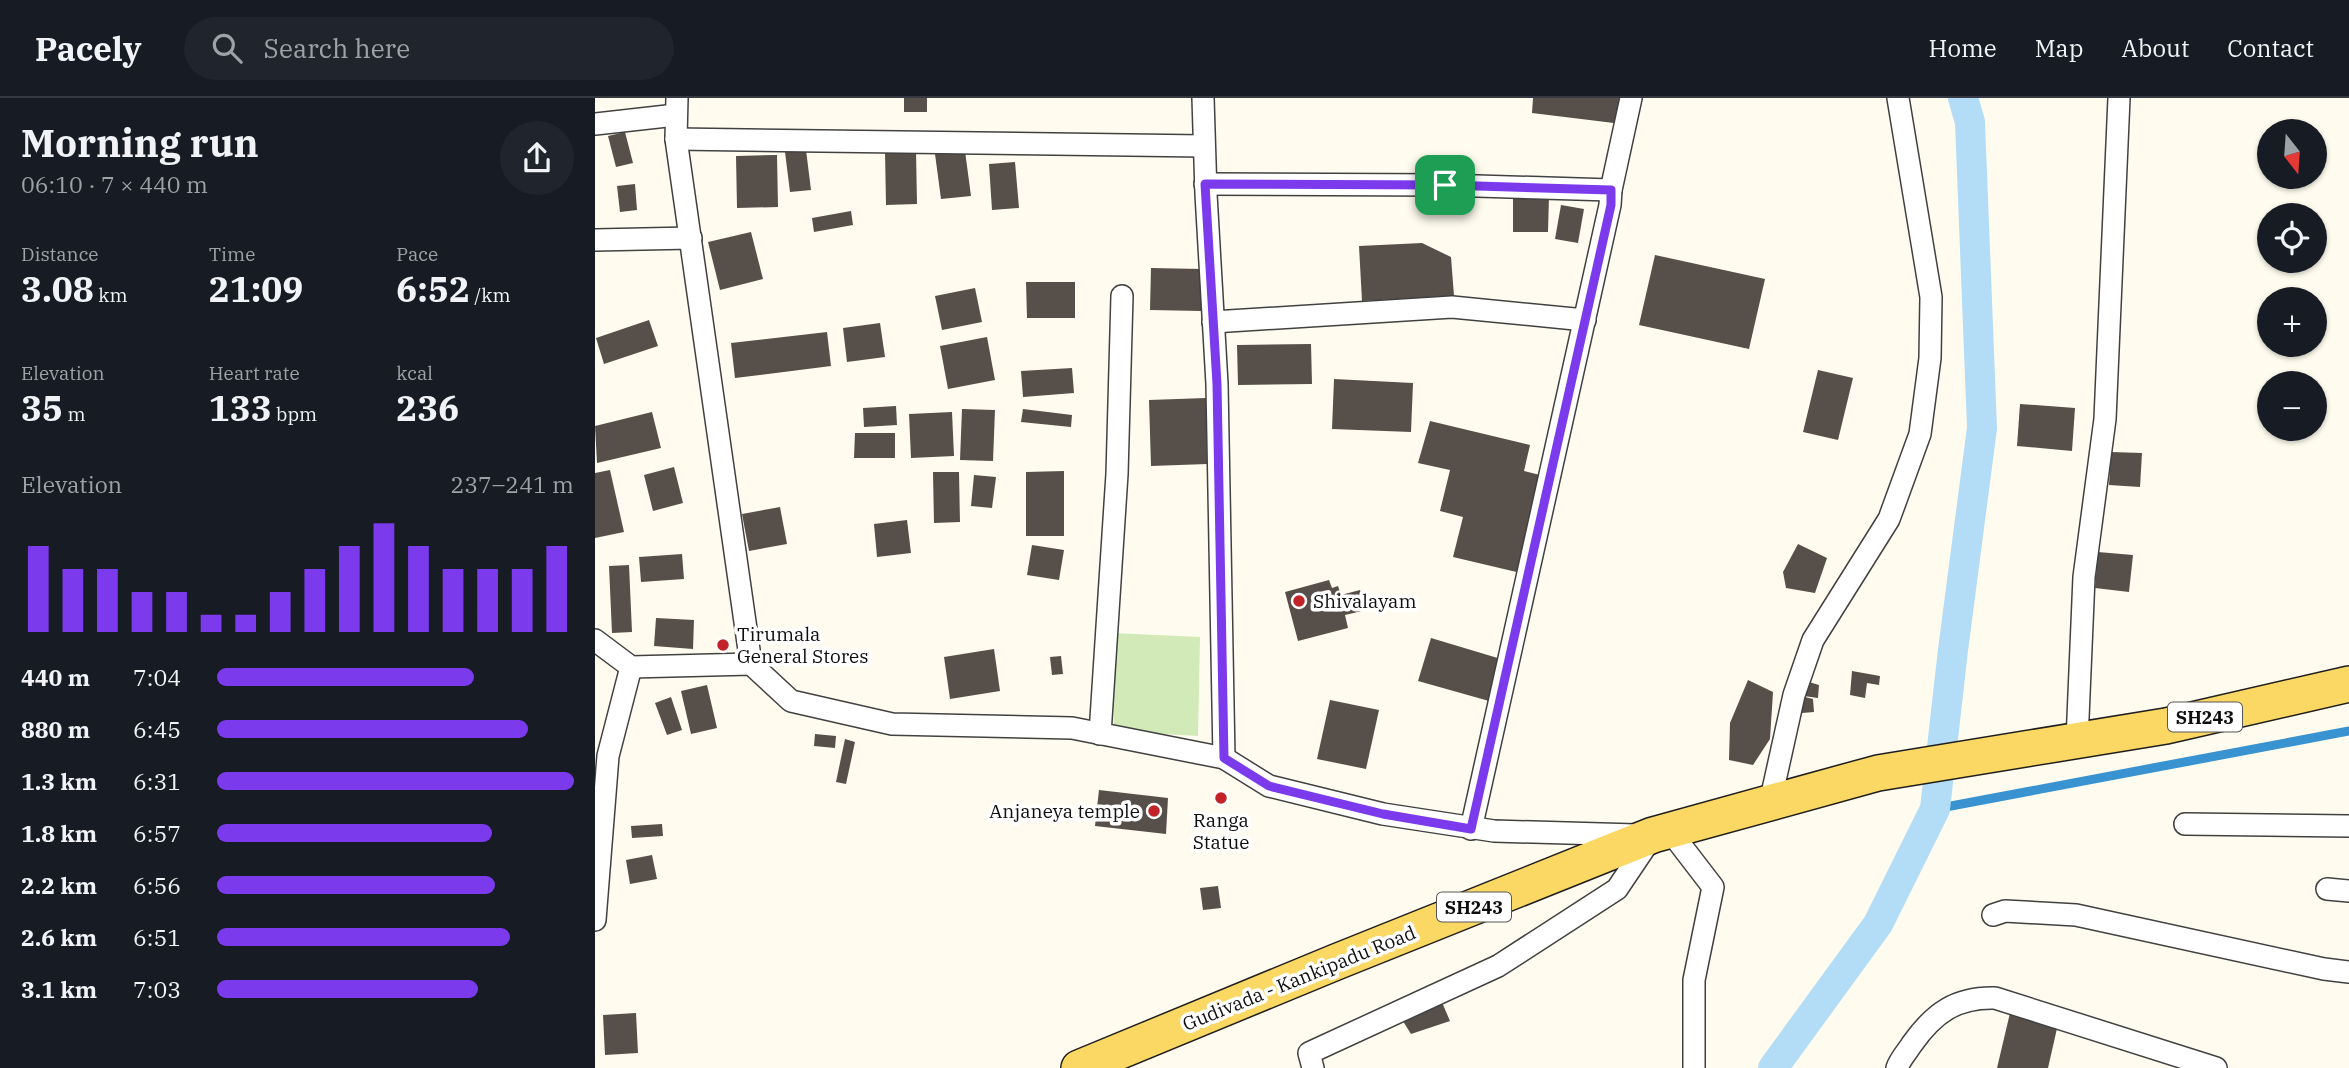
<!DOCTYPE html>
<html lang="en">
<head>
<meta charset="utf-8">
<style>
  :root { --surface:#171b24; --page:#20242c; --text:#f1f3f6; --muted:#9ea1a6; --line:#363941; --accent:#7c3aed }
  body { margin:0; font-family:"IBM Plex Serif",serif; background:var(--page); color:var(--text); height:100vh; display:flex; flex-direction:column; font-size:26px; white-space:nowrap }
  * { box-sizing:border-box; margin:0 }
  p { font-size:23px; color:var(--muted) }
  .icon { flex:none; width:38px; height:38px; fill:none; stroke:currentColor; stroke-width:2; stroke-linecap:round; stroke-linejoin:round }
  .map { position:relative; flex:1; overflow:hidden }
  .sheet { display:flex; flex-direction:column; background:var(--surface); width:595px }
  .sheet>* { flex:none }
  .needle { width:46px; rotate:163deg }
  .buttons { position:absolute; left:1662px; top:21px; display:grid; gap:14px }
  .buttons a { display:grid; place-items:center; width:70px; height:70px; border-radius:50%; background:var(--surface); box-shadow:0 2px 5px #0004; font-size:35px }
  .pin { position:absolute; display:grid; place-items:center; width:60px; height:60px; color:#fff; margin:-30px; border-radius:14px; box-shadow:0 4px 10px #0006 }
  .round { display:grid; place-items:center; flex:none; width:74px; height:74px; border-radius:37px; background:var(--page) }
  .summary { display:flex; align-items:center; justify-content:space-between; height:119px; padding:0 21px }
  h1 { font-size:38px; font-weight:800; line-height:52px }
  .stats { display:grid; grid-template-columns:repeat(3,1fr); gap:10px; height:119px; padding:7px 21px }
  .stats div { display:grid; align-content:center }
  .stats b { font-size:35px; font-weight:800 }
  .stats small { font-size:19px; font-weight:400 }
  .stats p { font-size:19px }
  .chart { height:196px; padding:14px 21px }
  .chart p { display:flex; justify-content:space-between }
  .chart svg { width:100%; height:126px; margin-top:7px; stroke:var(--accent); stroke-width:6 }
  ul { padding:0 21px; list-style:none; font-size:23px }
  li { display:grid; grid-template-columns:112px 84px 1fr; align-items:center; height:52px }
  li i { height:18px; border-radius:9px; background:var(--accent) }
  header { display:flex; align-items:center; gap:42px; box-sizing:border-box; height:98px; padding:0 35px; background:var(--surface); border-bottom:2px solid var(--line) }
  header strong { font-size:33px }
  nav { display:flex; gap:38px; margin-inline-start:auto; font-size:24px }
  .search { width:490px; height:63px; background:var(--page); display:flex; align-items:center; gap:18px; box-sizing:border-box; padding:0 24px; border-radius:38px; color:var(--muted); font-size:26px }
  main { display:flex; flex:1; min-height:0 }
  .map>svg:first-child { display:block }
  .green { fill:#d2eab8 }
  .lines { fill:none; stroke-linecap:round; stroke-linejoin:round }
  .stream { stroke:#3893d0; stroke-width:9 }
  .canal { stroke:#b3ddf7; stroke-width:30 }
  .building { fill:#574f4a }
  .minor-casing { stroke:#414141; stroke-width:24 }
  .primary-casing { stroke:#1f1f1f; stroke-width:38 }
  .minor { stroke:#fff; stroke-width:21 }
  .primary { stroke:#fbd763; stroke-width:35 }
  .route-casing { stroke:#fff; stroke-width:14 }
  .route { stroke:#7c3aed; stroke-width:9 }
  .poi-dot { fill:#c22329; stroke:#fff; stroke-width:2.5 }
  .labels { text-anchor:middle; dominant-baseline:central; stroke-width:7; stroke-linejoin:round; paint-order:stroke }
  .shield { fill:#fff; stroke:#565656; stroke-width:2 }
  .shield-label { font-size:18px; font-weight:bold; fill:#0e0e0e }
  .poi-label { font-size:19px; fill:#0e0e0e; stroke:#fff; text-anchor:start }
  .street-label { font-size:19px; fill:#0e0e0e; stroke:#fff }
</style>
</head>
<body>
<header>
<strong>Pacely</strong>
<div class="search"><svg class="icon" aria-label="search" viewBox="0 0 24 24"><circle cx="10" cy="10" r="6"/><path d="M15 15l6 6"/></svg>Search here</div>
<nav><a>Home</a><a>Map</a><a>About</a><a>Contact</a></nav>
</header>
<main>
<section class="sheet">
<div class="summary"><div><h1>Morning run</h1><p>06:10 · 7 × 440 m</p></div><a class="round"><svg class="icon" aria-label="share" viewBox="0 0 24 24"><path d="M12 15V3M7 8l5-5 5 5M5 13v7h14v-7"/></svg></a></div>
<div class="stats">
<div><p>Distance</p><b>3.08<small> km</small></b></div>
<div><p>Time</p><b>21:09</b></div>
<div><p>Pace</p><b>6:52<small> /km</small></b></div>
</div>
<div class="stats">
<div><p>Elevation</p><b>35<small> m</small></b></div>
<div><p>Heart rate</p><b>133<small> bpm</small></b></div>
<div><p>kcal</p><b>236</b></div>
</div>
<div class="chart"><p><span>Elevation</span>237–241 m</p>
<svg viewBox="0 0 160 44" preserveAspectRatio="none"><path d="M5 44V14M15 44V22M25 44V22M35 44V30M45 44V30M55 44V38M65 44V38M75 44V30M85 44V22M95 44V14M105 44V6M115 44V14M125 44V22M135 44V22M145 44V22M155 44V14"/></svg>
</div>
<ul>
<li><b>440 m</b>7:04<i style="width:72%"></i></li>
<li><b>880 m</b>6:45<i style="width:87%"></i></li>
<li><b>1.3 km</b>6:31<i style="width:100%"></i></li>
<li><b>1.8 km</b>6:57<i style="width:77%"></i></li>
<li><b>2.2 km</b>6:56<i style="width:78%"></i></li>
<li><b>2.6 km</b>6:51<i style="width:82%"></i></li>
<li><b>3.1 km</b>7:03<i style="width:73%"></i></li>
</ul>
</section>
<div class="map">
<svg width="1754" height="970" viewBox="0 0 1754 970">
  <rect width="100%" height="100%" fill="#fffcef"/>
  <polygon class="green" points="518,535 605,539 603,638 519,633"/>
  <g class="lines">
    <polyline class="stream" points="1340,711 1754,633"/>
    <polyline class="canal" points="1178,970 1283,826 1340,711 1358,552 1387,330 1375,24 1368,0"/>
  </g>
  <g class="building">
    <rect x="309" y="0" width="23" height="14"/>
    <polygon points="938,0 1031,0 1027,26 937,15"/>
    <polygon points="30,34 38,65 21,69 13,38"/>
    <polygon points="211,52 216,92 195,94 190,54"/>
    <polygon points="321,52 322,106 291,107 290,53"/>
    <polygon points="370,53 376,98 346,101 340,56"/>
    <polygon points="182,57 183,109 142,110 141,58"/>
    <polygon points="420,64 424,110 397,112 394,66"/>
    <polygon points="40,86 42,112 25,114 22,88"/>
    <polygon points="918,97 954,98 953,134 918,134"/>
    <polygon points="966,107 989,111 983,145 960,141"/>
    <polygon points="256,113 258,127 219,134 217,120"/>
    <polygon points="156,134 168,181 125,192 113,144"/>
    <polygon points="827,145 856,159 859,198 767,203 764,148"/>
    <polygon points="1060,157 1170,181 1154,251 1044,227"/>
    <polygon points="556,170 607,171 606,213 555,212"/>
    <polygon points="431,184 480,184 480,220 432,220"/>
    <polygon points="380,190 387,224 347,232 340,198"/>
    <polygon points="54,222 63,248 9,266 1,240"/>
    <polygon points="285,225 290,259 252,264 248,230"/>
    <polygon points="232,234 236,268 140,280 136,245"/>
    <polygon points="392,239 400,282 353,291 345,248"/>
    <polygon points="716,246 717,286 643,287 642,247"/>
    <polygon points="477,270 479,295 428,299 426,273"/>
    <polygon points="1223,272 1258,280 1243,342 1208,334"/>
    <polygon points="739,281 818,285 816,334 737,331"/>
    <polygon points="611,300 612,366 556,368 554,302"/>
    <polygon points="1425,306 1480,310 1477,353 1422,348"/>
    <polygon points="301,308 302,327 269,329 268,310"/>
    <polygon points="367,311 400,312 398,363 365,362"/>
    <polygon points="428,311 477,317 476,329 426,324"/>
    <polygon points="57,314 66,350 2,365 0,328"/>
    <polygon points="357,314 359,358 316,360 314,316"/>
    <polygon points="835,323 935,347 929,373 953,379 930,476 858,459 868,419 845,413 855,372 823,365"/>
    <polygon points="260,335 300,335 300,360 259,360"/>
    <polygon points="1516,354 1547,355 1545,389 1514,387"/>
    <polygon points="79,369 88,405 58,413 49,377"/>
    <polygon points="15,372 29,434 0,440 0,375"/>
    <polygon points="469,373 469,438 431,438 431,374"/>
    <polygon points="338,374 364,374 365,424 339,425"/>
    <polygon points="379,377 401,379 397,410 376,408"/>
    <polygon points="185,409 192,446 154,453 147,416"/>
    <polygon points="312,422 316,455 282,459 279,426"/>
    <polygon points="1203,446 1232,460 1220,495 1191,490 1188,474"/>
    <polygon points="437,447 469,452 464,482 432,477"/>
    <polygon points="1503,454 1538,457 1534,494 1500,490"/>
    <polygon points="87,456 89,481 46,484 44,459"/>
    <polygon points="34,467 37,534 17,535 14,468"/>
    <polygon points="734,482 737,490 743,488 746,497 765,492 771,512 750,517 753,530 703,543 690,494"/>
    <polygon points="61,520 99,522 98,551 59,548"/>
    <polygon points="836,540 906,561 894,603 823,583"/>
    <polygon points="399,551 405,593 355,601 349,559"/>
    <polygon points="466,558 468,576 457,577 455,559"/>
    <polygon points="1257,573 1285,578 1284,587 1272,585 1270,600 1255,597"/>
    <polygon points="1204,581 1224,587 1223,600 1202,597 1218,601 1219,614 1195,616"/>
    <polygon points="1153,582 1178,594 1175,641 1158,667 1134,662 1135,625"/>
    <polygon points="112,587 122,630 96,636 86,593"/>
    <polygon points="76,599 87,632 72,637 60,605"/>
    <polygon points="735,602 784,612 771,671 722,661"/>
    <polygon points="220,636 241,638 240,650 219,648"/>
    <polygon points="250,641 260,644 251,686 241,684"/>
    <polygon points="504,692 573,700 571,736 500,728"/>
    <polygon points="67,726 68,738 37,740 36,728"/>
    <polygon points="57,757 62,781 35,786 31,762"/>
    <polygon points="623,788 626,810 608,812 605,790"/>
    <polygon points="846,902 855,923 816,936 806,920"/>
    <polygon points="41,915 43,955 10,957 8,917"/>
    <polygon points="1415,915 1463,926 1453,970 1402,970"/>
  </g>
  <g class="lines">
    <defs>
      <g id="minor">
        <polyline points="82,0 81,41 156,566"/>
        <polyline points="608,0 611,96 622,286 629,660"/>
        <polyline points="0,26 81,17"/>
        <polyline points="81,41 609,48"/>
        <polyline points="610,86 850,87 1016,92"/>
        <polyline points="0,142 96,140"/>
        <polyline points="618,224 857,209 990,222"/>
        <polyline points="0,542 36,569 156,566 196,603 297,626 477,630 629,660 674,688 788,716 899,733 1041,737"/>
        <polyline points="505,636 522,376 527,198"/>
        <polyline points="1482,643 1489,479 1510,321 1524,0"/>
        <polyline points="1175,705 1199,597 1218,542 1294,421 1325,336 1335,260 1336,199 1303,0"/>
        <polyline points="1590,726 1754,728"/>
        <polyline points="876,731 1015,107 1016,92 1036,0"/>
        <polyline points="1075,733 1118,789 1099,882 1099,970"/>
        <polyline points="1732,791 1754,793"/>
        <polyline points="1398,817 1410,813 1481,817 1729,871 1754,874"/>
        <polyline points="0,822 13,658 36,569"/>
        <polyline points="718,970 714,955 903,868 1022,791 1057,739"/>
        <path d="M1302 970C1305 961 1312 954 1317 946 1339 915 1361 899 1400 900L1621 970"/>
      </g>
      <polyline id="primary" points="484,970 741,864 1058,737 1283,675 1571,628 1754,586"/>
    </defs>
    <use href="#minor" class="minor-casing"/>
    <use href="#primary" class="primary-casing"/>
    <use href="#minor" class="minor"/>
    <use href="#primary" class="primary"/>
  </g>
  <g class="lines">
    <defs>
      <polygon id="route" points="610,86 850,87 1016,92 1016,107 876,731 788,716 674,688 629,660 622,286"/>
    </defs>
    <use href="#route" class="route-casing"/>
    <use href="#route" class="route"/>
  </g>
  <g class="poi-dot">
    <circle cx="704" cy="503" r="7"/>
    <circle cx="128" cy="547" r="7"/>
    <circle cx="626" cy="700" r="7"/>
    <circle cx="559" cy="713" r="7"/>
  </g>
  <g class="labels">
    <g class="shield">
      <rect x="1573" y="604.5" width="74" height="29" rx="5"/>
      <rect x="842" y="794.5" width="74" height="29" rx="5"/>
    </g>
    <g class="shield-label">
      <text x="1610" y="619">SH243</text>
      <text x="879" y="809">SH243</text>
    </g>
    <g class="poi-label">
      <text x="718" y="503">Shivalayam</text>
      <text x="142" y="536">Tirumala<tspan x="142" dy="22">General Stores</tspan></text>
      <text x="545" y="713" text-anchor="end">Anjaneya temple</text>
      <text x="626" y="722" text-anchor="middle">Ranga<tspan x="626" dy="22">Statue</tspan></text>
    </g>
    <g class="street-label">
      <text transform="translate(704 880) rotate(-22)">Gudivada - Kankipadu Road</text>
    </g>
  </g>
</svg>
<div class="buttons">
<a><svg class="needle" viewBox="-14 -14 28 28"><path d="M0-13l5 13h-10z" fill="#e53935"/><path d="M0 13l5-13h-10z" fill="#9ea1a6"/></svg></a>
<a><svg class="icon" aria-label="locate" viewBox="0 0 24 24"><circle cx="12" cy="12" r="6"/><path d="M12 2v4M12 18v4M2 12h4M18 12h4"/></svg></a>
<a>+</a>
<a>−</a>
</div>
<div class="pin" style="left:850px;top:87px;background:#1e9e55"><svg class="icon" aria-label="arrive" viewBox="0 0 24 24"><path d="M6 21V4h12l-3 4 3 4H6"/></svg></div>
</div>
</main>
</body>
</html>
